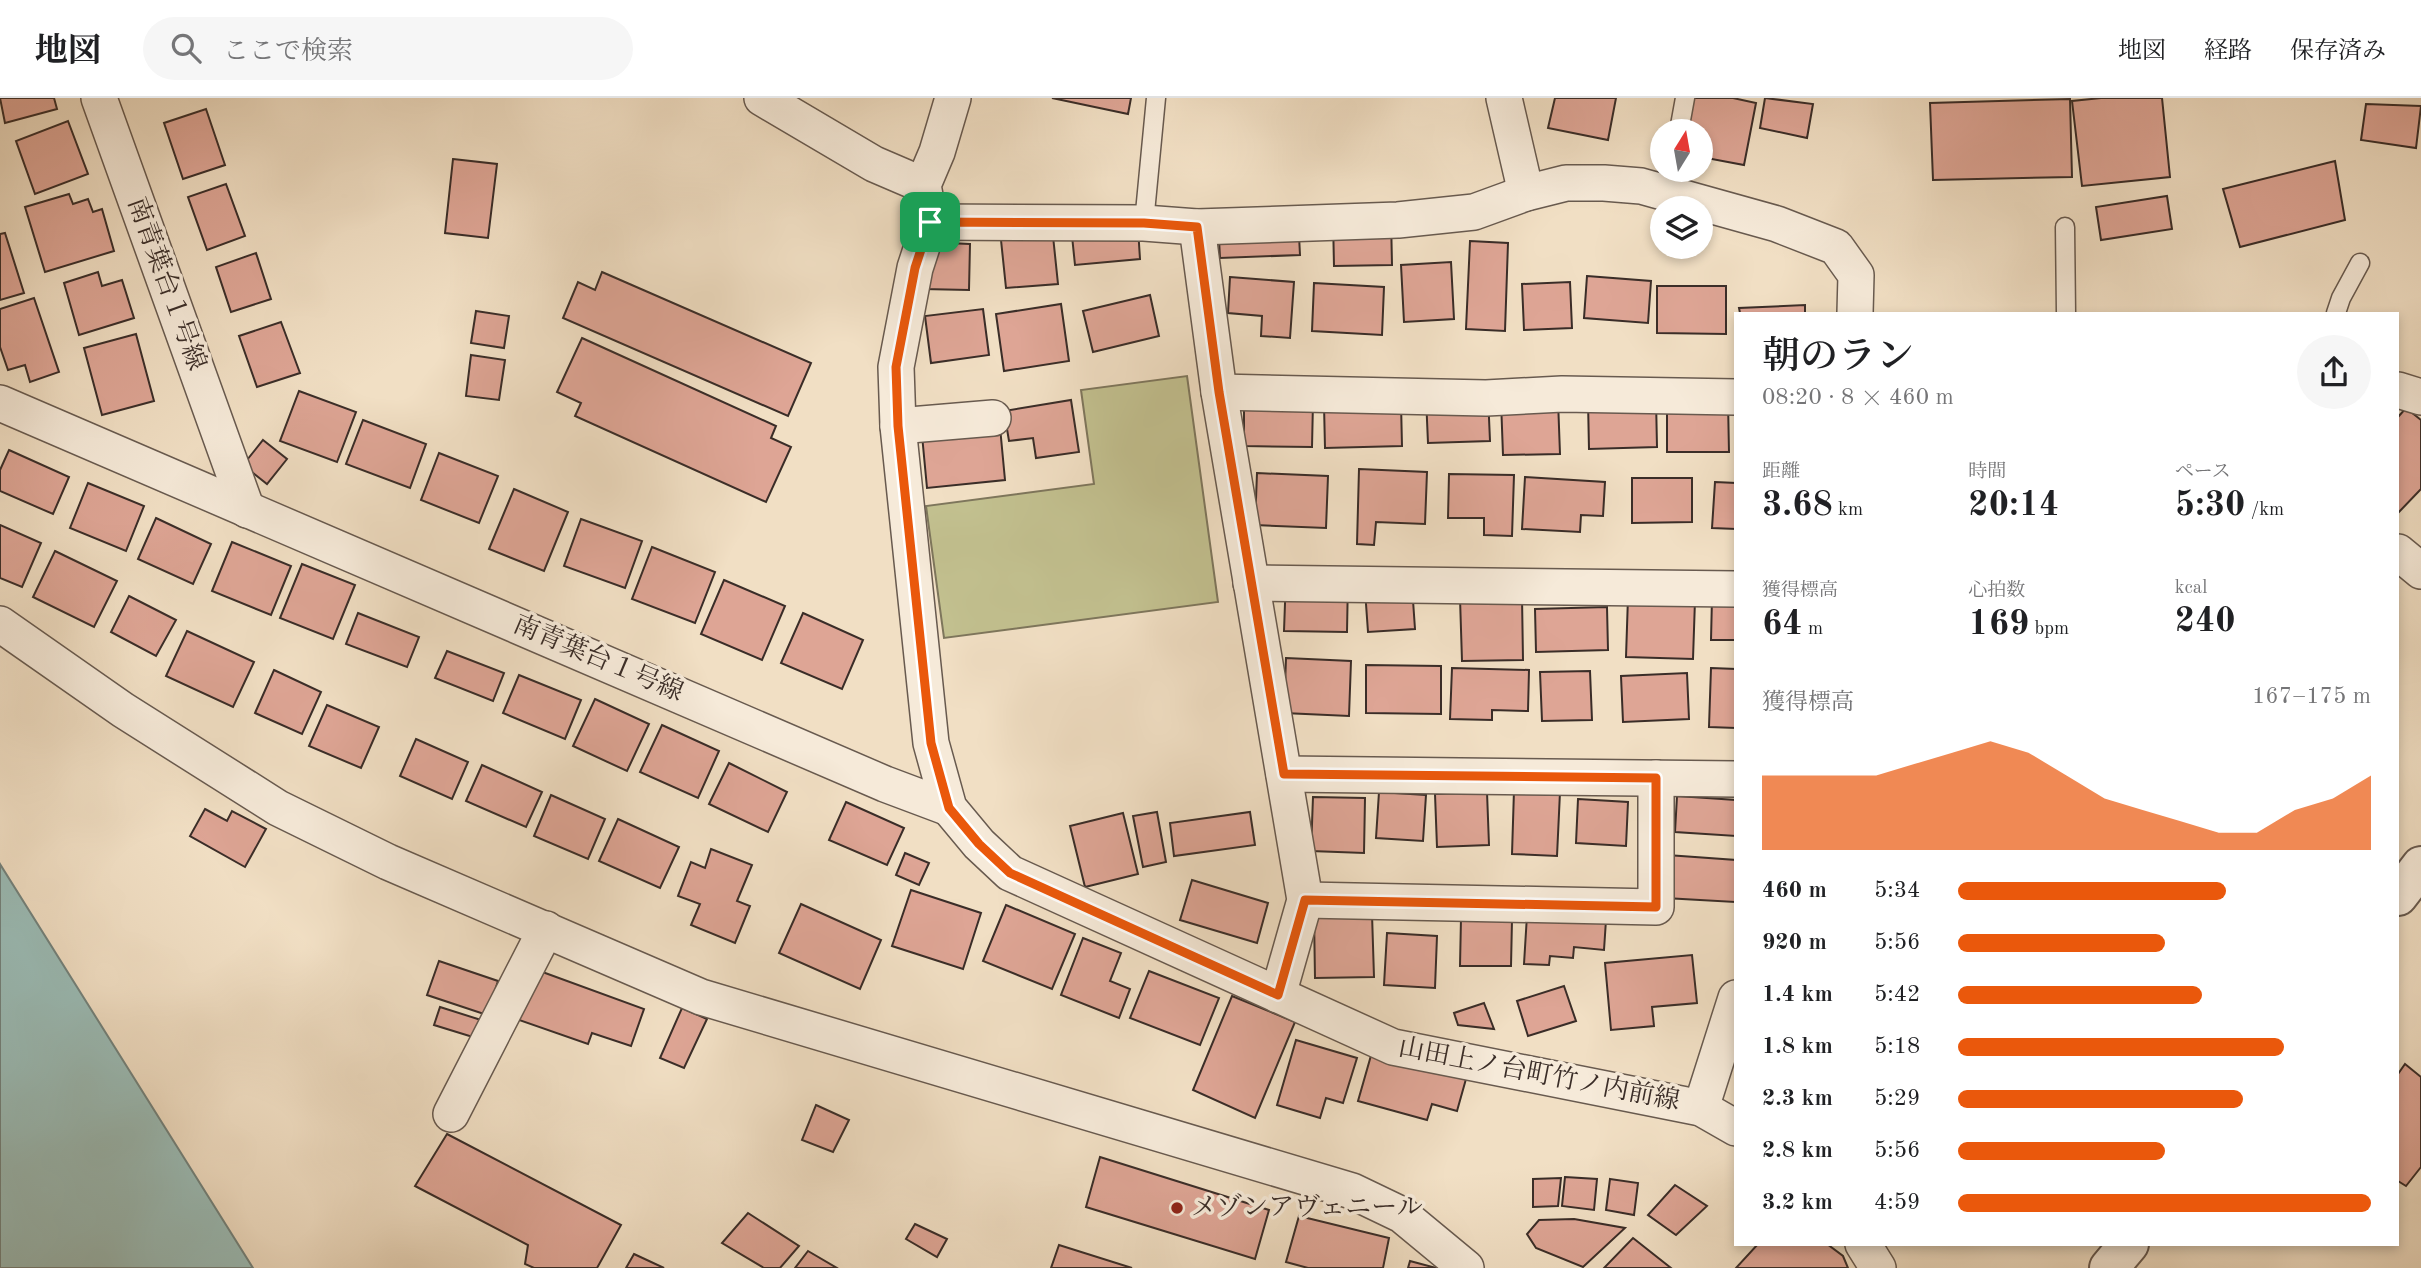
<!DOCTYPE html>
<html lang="ja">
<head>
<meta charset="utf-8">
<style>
  :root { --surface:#fff; --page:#f6f6f6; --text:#202124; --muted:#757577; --line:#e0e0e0; --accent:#ea580c }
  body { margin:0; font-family:"Old Standard TT","Noto Serif JP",serif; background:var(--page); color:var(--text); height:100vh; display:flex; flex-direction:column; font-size:26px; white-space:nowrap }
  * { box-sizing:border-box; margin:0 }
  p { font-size:23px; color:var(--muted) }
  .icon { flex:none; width:38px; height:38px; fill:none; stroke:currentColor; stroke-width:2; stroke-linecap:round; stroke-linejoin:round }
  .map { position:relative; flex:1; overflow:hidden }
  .drawer { position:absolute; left:1734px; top:214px; width:665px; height:934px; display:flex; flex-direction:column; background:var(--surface); border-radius:0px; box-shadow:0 4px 10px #0003 }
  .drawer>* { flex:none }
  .needle { width:46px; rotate:11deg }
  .controls { position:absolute; left:1650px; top:21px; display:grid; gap:14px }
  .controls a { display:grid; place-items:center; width:63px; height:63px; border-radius:50%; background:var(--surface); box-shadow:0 4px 10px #0003; font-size:35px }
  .pin { position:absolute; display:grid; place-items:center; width:60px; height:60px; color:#fff; margin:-30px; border-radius:14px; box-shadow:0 4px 10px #0006 }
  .round { display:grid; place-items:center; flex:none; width:74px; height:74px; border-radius:37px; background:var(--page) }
  .headline { display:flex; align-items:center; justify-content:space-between; height:119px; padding:0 28px }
  h1 { font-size:38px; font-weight:600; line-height:52px }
  .metrics { display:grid; grid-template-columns:repeat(3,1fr); gap:10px; height:119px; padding:7px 28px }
  .metrics div { display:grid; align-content:center }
  .metrics b { font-size:35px; font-weight:600 }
  .metrics small { font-size:19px; font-weight:400 }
  .metrics p { font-size:19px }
  .chart { height:196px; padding:14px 28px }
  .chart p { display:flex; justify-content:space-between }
  .chart svg { width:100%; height:126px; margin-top:7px; fill:var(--accent); opacity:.7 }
  ul { padding:0 28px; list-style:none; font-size:23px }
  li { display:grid; grid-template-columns:112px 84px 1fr; align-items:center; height:52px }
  li i { height:18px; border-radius:9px; background:var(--accent) }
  header { display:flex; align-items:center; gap:42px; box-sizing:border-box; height:98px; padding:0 35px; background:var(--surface); border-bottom:2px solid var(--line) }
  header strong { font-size:33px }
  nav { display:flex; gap:38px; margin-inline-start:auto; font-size:24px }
  .search { width:490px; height:63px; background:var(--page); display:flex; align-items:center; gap:18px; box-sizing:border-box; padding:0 24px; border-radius:38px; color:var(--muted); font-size:26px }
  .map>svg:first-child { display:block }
  .green { fill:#c2c08f; stroke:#7e765c; stroke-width:2 }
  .water { fill:#9bbcb6; stroke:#74837d; stroke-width:2 }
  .building { fill:#dea595; stroke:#3a2d28; stroke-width:2 }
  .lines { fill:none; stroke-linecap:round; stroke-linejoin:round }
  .service-casing { stroke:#685a4f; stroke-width:21 }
  .minor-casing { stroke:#685a4f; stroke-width:38 }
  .tertiary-casing { stroke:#685a4f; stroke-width:42 }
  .service { stroke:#f6ead9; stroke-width:18 }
  .minor { stroke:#f6ead9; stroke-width:35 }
  .tertiary { stroke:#f6ead9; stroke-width:38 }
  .route-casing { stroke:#fff; stroke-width:14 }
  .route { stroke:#ea580c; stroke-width:9 }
  .poi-dot { fill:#8f2418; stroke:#f6ead9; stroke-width:2.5 }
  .labels { text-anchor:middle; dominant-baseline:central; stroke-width:7; stroke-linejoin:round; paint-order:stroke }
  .street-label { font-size:26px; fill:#3a2d28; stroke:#f6ead9 }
  .poi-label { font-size:26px; fill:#3a2d28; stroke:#f6ead9; text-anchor:start }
</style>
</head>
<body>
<header>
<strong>地図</strong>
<div class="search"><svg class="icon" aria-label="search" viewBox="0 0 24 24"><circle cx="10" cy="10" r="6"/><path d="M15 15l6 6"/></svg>ここで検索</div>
<nav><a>地図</a><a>経路</a><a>保存済み</a></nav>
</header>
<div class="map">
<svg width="2421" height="1170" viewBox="0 0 2421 1170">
  <rect width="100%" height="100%" fill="#f1dfc4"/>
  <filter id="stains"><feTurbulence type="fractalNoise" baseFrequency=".00286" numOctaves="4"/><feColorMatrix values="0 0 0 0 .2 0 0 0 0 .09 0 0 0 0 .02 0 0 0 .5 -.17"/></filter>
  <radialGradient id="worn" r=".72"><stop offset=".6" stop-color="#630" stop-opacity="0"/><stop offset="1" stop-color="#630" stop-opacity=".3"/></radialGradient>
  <polygon class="green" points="1187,278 1218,504 944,540 926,408 1094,386 1081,292"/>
  <polygon class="water" points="0,766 253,1170 0,1170"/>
  <g class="building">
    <polygon points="0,0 54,0 57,11 5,25"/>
    <polygon points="1052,0 1131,0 1128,16"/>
    <polygon points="1555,0 1616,0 1608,42 1548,30"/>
    <polygon points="1690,0 1733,0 1756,5 1744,67 1701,59 1701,33 1683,33"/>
    <polygon points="1765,0 1813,6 1807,40 1760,30"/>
    <polygon points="2101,0 2162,0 2170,79 2082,88 2072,3"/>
    <polygon points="2070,1 2072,79 1933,82 1930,5"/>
    <polygon points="2366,6 2421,8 2416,50 2361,42"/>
    <polygon points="206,11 225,67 183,81 164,25"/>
    <polygon points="68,23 88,76 35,96 16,43"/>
    <polygon points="453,61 497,66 488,140 445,135"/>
    <polygon points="2335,63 2345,122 2240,149 2223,91"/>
    <polygon points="226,86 245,138 207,152 188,99"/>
    <polygon points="69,96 73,106 88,101 93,114 102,111 114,153 45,174 25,109"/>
    <polygon points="2167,98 2172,131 2101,142 2096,109"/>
    <polygon points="1298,118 1300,157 1220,160 1218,121"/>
    <polygon points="1391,120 1392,167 1334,168 1333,121"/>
    <polygon points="1071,128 1138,130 1140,161 1075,167"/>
    <polygon points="5,135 24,195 0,202 0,136"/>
    <polygon points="1053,138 1058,186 1006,190 1001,142"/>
    <polygon points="1470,143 1508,145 1505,233 1466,231"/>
    <polygon points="925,144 970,146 969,192 923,191"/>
    <polygon points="256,155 271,201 231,214 216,169"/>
    <polygon points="1451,164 1454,221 1404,224 1401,167"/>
    <polygon points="98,174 102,188 122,182 134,220 79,237 64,185"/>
    <polygon points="602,174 811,265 788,318 563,220 578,184 595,192"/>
    <polygon points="1587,178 1651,183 1648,225 1584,220"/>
    <polygon points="1230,179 1294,184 1290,240 1261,238 1262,218 1228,215"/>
    <polygon points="1570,184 1572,230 1524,232 1522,186"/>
    <polygon points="1314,185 1384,189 1382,237 1312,233"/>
    <polygon points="1657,188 1726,188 1726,236 1657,235"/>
    <polygon points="1150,197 1159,238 1093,254 1083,213"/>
    <polygon points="34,200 59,274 30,284 25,267 8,272 0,249 0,211"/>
    <polygon points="1061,206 1069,263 1004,273 996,216"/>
    <polygon points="1805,207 1805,215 1740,215 1739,210"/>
    <polygon points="983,211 989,257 931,265 925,218"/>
    <polygon points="476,213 509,218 504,250 471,245"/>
    <polygon points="281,224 300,275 257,289 239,238"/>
    <polygon points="136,236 154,303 102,317 84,250"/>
    <polygon points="582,240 776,328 771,340 791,349 766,404 575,318 581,305 557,294"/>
    <polygon points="471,257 505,262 499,302 466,298"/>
    <polygon points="299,293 356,314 337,364 280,343"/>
    <polygon points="1488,297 1490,343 1428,345 1426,299"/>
    <polygon points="1656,301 1657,349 1589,351 1588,303"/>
    <polygon points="1071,302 1079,354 1036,360 1033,340 1009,343 1004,313"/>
    <polygon points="1558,302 1560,356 1503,357 1501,303"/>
    <polygon points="1667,303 1728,303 1729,354 1667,354"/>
    <polygon points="1244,304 1313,304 1312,349 1244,348"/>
    <polygon points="1401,305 1402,348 1325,350 1324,307"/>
    <polygon points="2406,310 2421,322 2421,391 2398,415 2398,319"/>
    <polygon points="363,322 426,346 410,390 346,366"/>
    <polygon points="1000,329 1005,382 927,390 922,337"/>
    <polygon points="263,342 287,361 267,386 243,367"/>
    <polygon points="9,352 69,379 53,416 0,393 0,372"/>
    <polygon points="439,355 498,378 479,425 421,402"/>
    <polygon points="1359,371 1427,374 1425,426 1376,424 1374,447 1357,446"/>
    <polygon points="1257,375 1328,378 1326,430 1255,427"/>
    <polygon points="1449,376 1514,377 1512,438 1484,437 1484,420 1448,420"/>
    <polygon points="1525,379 1605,384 1603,418 1581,417 1580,434 1522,431"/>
    <polygon points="1632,380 1692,380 1692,424 1632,425"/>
    <polygon points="1715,384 1736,385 1736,431 1712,430"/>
    <polygon points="88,385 144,408 126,453 70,430"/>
    <polygon points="514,391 568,414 544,473 489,451"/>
    <polygon points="156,420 211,446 193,486 138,461"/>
    <polygon points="581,421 642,443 625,490 564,468"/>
    <polygon points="0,427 41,445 22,489 0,480"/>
    <polygon points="232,444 291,468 271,517 212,493"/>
    <polygon points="652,449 715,474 695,525 632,501"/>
    <polygon points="55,453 117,483 94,529 33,499"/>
    <polygon points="302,466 355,487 333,541 280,520"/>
    <polygon points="1286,478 1348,480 1347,534 1284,533"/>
    <polygon points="724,482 785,508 762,562 701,536"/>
    <polygon points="1412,488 1415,531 1368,534 1365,492"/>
    <polygon points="129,498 176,522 156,558 111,534"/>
    <polygon points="1522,499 1523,562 1462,563 1460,500"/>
    <polygon points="1628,499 1695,502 1693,561 1626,559"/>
    <polygon points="1712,500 1736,501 1736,542 1711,542"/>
    <polygon points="1607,509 1608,552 1536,554 1535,511"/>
    <polygon points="358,515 419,539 407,569 346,546"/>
    <polygon points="803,515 863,542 842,591 781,565"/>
    <polygon points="187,533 254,564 233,609 166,578"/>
    <polygon points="447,553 504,575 493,603 435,580"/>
    <polygon points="1286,560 1351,563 1349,618 1284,615"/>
    <polygon points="1366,567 1441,568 1441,616 1366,615"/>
    <polygon points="1452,570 1529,572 1528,613 1492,612 1492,622 1450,621"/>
    <polygon points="1711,570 1736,571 1736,630 1709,629"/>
    <polygon points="274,572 321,594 302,636 255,615"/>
    <polygon points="1590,573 1592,622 1542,623 1540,574"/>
    <polygon points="1687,575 1689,621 1623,624 1621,578"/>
    <polygon points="519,577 581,602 565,641 503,615"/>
    <polygon points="595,601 649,626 627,673 573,648"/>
    <polygon points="327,607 379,629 361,670 309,648"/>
    <polygon points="662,627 719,653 698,700 640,674"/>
    <polygon points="416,641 468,664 452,701 400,678"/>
    <polygon points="729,665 787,694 768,734 709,706"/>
    <polygon points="482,667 542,694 526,729 466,703"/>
    <polygon points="1514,692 1560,694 1557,758 1512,756"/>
    <polygon points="1379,694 1426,697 1423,743 1376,740"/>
    <polygon points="1487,694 1489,747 1437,749 1435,696"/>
    <polygon points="551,697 605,721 588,761 534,738"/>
    <polygon points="1677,698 1736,702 1736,738 1675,734"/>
    <polygon points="1313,699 1365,700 1364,755 1311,753"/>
    <polygon points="1578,701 1628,704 1626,748 1576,745"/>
    <polygon points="846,704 904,730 887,767 829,742"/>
    <polygon points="205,711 227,723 232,713 266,731 245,769 190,738"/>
    <polygon points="1157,714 1166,764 1143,769 1133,718"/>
    <polygon points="1250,714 1255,747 1174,758 1170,725"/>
    <polygon points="1123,715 1138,776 1085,789 1070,728"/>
    <polygon points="618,721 679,749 660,790 599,763"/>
    <polygon points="711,751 752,767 737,803 750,808 735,845 691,827 700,806 678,798 691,764 705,770"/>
    <polygon points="905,755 929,765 919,787 896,777"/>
    <polygon points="1667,757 1736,762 1735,804 1665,800"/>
    <polygon points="1192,782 1268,805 1257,845 1180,822"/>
    <polygon points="911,792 981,815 963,871 892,848"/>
    <polygon points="801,806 881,842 860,891 779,855"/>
    <polygon points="1006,807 1075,836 1052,891 983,863"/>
    <polygon points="1372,816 1374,879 1315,880 1314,817"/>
    <polygon points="1527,817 1606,822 1604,852 1574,849 1573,860 1550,858 1549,867 1524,866"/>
    <polygon points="1461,820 1512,822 1511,868 1460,868"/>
    <polygon points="1387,835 1437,838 1435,890 1384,887"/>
    <polygon points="1083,840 1121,855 1110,883 1130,891 1119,920 1061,897"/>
    <polygon points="1692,857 1697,905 1652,909 1654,928 1611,932 1605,865"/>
    <polygon points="439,863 498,883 487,917 427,897"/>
    <polygon points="537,872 644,911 631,948 592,935 588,946 519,922"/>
    <polygon points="1149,873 1219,900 1200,947 1130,920"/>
    <polygon points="1564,888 1576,923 1528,938 1517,903"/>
    <polygon points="1232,898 1295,924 1255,1020 1193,992"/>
    <polygon points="1484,905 1494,931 1458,927 1454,915"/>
    <polygon points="440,909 481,922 476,940 434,927"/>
    <polygon points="682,910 707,921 684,970 660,960"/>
    <polygon points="1296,942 1357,960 1343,1005 1326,1000 1320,1020 1277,1007"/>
    <polygon points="1372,954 1466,981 1457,1013 1432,1006 1427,1022 1358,1003"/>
    <polygon points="2405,966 2421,979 2421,1069 2406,1088 2398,1083 2398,976"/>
    <polygon points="816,1007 849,1022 833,1054 802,1042"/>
    <polygon points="447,1036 621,1127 597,1170 534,1170 525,1166 528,1147 415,1088"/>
    <polygon points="1100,1059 1269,1112 1255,1161 1086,1109"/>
    <polygon points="1565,1079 1597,1081 1594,1112 1562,1108"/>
    <polygon points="1561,1080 1558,1108 1533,1109 1533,1081"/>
    <polygon points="1610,1081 1638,1085 1634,1117 1606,1112"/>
    <polygon points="1675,1087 1707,1108 1676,1137 1648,1117"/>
    <polygon points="748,1115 799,1148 780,1170 764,1170 722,1145"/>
    <polygon points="1299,1118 1389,1140 1383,1170 1308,1170 1286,1164"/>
    <polygon points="1574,1121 1625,1130 1583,1169 1536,1150 1527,1136 1539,1122"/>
    <polygon points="915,1126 947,1141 937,1159 906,1141"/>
    <polygon points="1633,1140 1671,1170 1604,1170"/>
    <polygon points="1758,1146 1827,1146 1843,1158 1848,1170 1736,1170"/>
    <polygon points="1059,1147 1132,1170 1051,1170"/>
    <polygon points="808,1153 837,1170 795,1170"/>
    <polygon points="634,1156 664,1170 626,1170"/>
    <polygon points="1410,1163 1436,1170 1408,1170"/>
  </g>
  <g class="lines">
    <defs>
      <g id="service">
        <polyline points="1679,33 1685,0"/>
        <polyline points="1144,125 1156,0"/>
        <polyline points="2065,129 2066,215"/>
        <polyline points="2336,215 2341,200 2360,165"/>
      </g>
      <g id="minor">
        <polyline points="99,0 247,412"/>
        <polyline points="762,0 874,66 923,87"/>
        <polyline points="953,0 937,54 923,87 930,124 915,170 896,269 898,328 931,645 949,710 979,746 1010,775 1393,949 1701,1010 1736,1030"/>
        <polyline points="1504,0 1526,95"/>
        <polyline points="930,124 1144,125 1197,129 1398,122 1474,114 1526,95 1566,85 1604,85 1641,88 1777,126 1836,149 1856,177 1855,215"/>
        <polyline points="1197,129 1219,294 1305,802 1278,897"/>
        <polyline points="2398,292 2421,299"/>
        <polyline points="1219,294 1486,300 1562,296 1736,299"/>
        <polyline points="0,305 885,686 949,710"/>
        <polyline points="898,328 993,320"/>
        <polyline points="2398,454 2421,473"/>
        <polyline points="1251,485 1736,491"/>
        <polyline points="0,526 123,612 278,710 388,764 701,899 1352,1093 1402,1117 1466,1170"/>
        <polyline points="1284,676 1736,681"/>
        <polyline points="1305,802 1656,809 1656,680"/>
        <polyline points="1701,1010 1736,900"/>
        <polyline points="451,1016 546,831"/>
        <polyline points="1863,1146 1878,1170"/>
      </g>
      <g id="tertiary">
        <polyline points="2398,798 2421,768"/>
        <polyline points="2109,1170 2129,1146"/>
      </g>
    </defs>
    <use href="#service" class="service-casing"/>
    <use href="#minor" class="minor-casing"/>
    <use href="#tertiary" class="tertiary-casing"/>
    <use href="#service" class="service"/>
    <use href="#minor" class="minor"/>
    <use href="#tertiary" class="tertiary"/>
  </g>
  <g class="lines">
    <defs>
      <polygon id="route" points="930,124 1144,125 1197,129 1219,294 1284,676 1656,680 1656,809 1305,802 1278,897 1010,775 979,746 949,710 931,645 898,328 896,269 915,170"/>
    </defs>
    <use href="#route" class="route-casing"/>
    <use href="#route" class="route"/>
  </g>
  <circle class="poi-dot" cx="1177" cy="1110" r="7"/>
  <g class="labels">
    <g class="street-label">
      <text transform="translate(166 186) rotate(70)">南青葉台１号線</text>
      <text transform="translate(598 561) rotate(23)">南青葉台１号線</text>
      <text transform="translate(1539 977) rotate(11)">山田上ノ台町竹ノ内前線</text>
    </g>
    <g class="poi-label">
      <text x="1191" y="1110">メゾンアヴェニール</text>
    </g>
  </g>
  <rect width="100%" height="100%" filter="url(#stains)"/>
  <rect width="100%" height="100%" fill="url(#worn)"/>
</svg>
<div class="controls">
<a><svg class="needle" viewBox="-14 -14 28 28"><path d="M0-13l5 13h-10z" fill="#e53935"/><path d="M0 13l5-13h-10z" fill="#757577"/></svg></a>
<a><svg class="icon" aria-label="layers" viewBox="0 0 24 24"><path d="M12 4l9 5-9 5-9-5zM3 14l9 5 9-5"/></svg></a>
</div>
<div class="pin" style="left:930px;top:124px;background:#1e9e55"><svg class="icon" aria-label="arrive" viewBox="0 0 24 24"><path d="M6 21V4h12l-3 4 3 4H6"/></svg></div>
<section class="drawer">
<div class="headline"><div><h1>朝のラン</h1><p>08:20 · 8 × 460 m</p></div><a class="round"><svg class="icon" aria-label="share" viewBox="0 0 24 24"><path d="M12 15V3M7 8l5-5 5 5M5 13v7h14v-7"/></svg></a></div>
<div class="metrics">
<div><p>距離</p><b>3.68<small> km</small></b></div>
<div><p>時間</p><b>20:14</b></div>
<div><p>ペース</p><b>5:30<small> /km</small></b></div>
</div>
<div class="metrics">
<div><p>獲得標高</p><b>64<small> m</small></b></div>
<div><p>心拍数</p><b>169<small> bpm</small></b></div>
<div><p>kcal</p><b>240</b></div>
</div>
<div class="chart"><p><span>獲得標高</span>167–175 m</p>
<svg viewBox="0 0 160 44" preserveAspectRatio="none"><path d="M0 44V18L10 18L20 18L30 18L40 14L50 10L60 6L70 10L80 18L90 26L100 30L110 34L120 38L130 38L140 30L150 26L160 18V44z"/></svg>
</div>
<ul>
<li><b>460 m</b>5:34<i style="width:65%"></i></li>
<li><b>920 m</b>5:56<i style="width:50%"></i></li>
<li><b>1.4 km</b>5:42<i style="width:59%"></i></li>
<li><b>1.8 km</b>5:18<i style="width:79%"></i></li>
<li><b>2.3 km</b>5:29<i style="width:69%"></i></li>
<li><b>2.8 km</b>5:56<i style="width:50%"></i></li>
<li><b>3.2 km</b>4:59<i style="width:100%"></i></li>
</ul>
</section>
</div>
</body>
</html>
